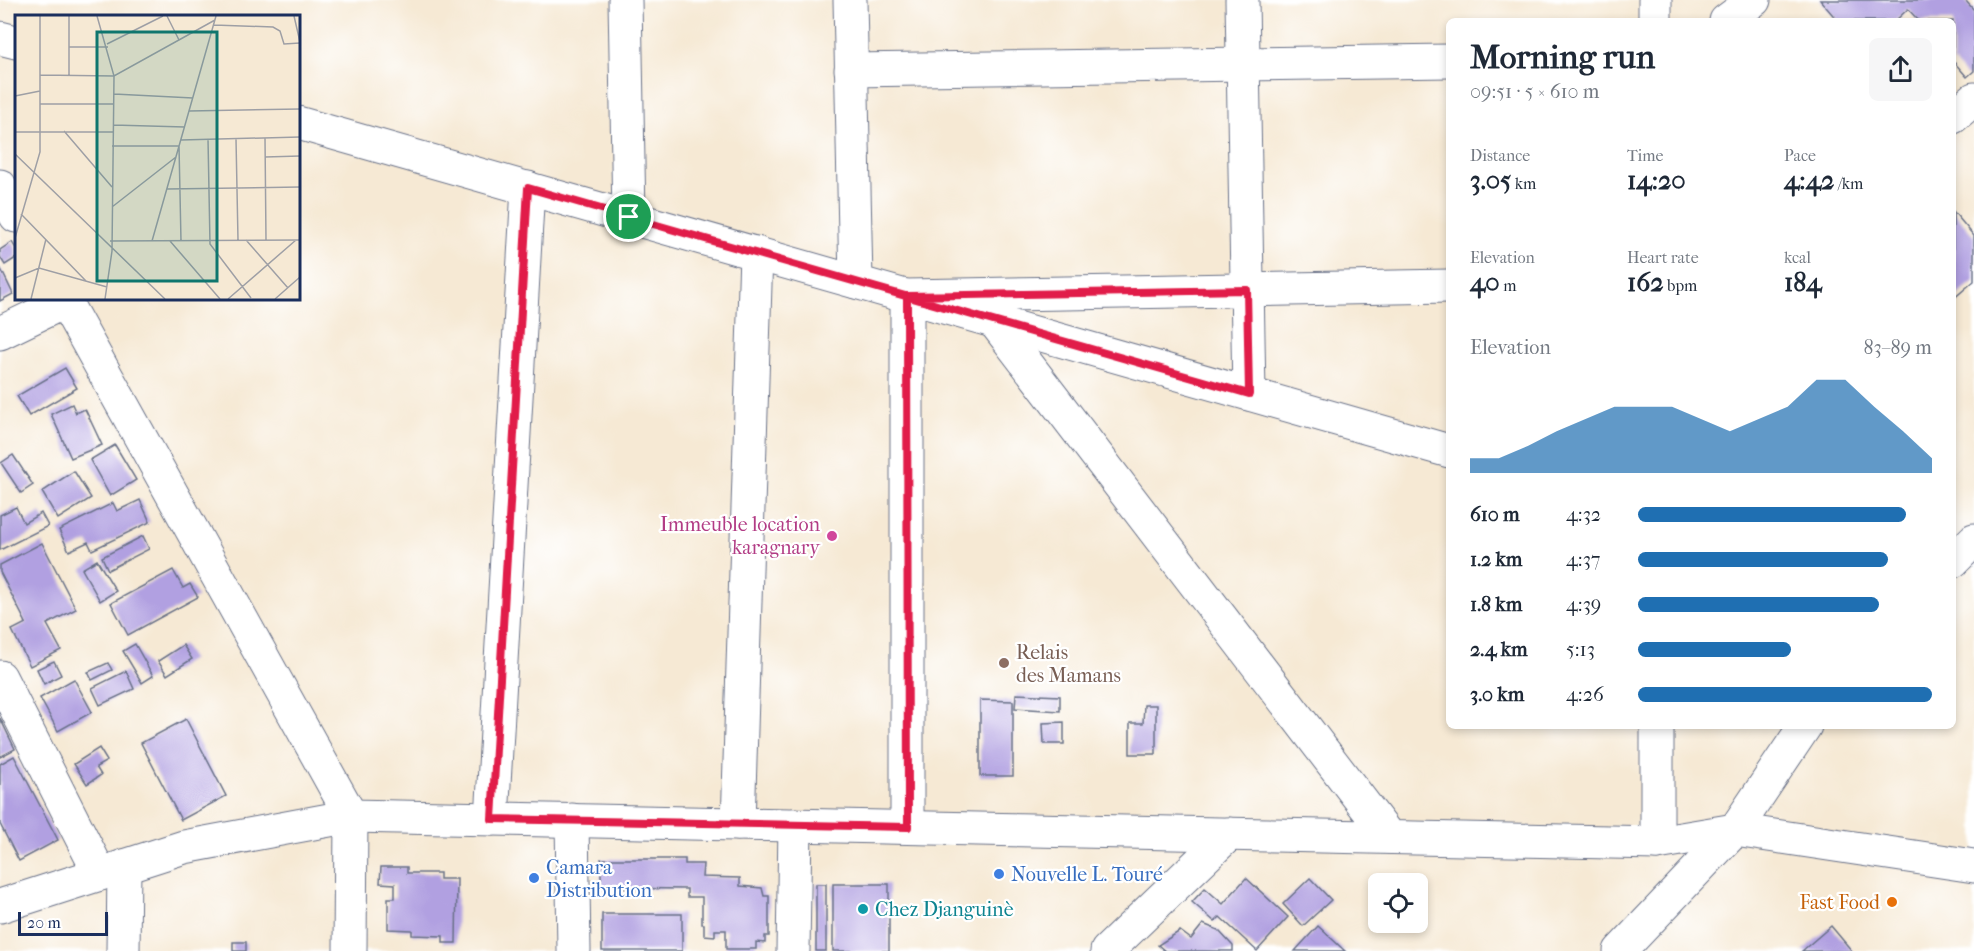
<!DOCTYPE html>
<html lang="en">
<head>
<meta charset="utf-8">
<style>
  :root { --surface:#fff; --page:#f6f6f7; --text:#1f2937; --muted:#747a83; --accent:#1f6fb2 }
  body { margin:0; font-family:"IM FELL French Canon",serif; background:var(--page); color:var(--text); height:100vh; display:flex; flex-direction:column; font-size:22px; white-space:nowrap }
  * { box-sizing:border-box; margin:0 }
  p { font-size:20px; color:var(--muted) }
  .icon { flex:none; width:33px; height:33px; fill:none; stroke:currentColor; stroke-width:2; stroke-linecap:round; stroke-linejoin:round }
  .map { position:relative; flex:1; overflow:hidden }
  .panel { position:absolute; left:1446px; top:18px; width:510px; height:711px; display:flex; flex-direction:column; background:var(--surface); border-radius:9px; box-shadow:0 3px 9px #0003 }
  .panel>* { flex:none }
  .fabs { position:absolute; left:1368px; top:873px; display:grid; gap:12px }
  .fabs a { display:grid; place-items:center; width:60px; height:60px; border-radius:9px; background:var(--surface); box-shadow:0 3px 9px #0003; font-size:30px }
  .scale { position:absolute; left:18px; bottom:15px; width:90px; box-sizing:border-box; padding-left:6px; border:3px solid #1b2f5e; border-top:0; font-size:16px; line-height:21px; white-space:nowrap; color:#1b2f5e; -webkit-text-stroke:4px #fff; paint-order:stroke }
  .pin { position:absolute; display:grid; place-items:center; width:51px; height:51px; color:#fff; margin:-26px; border:3px solid #fff; border-radius:50%; box-shadow:0 2px 6px #0007 }
  .round { display:grid; place-items:center; flex:none; width:63px; height:63px; border-radius:9px; background:var(--page) }
  .head { display:flex; align-items:center; justify-content:space-between; height:102px; padding:0 24px }
  h1 { font-size:33px; font-weight:700; line-height:45px }
  .metrics { display:grid; grid-template-columns:repeat(3,1fr); gap:9px; height:102px; padding:6px 24px }
  .metrics div { display:grid; align-content:center }
  .metrics b { font-size:26px; font-weight:700 }
  .metrics small { font-size:16px; font-weight:400 }
  .metrics p { font-size:16px }
  .chart { height:168px; padding:12px 24px }
  .chart p { display:flex; justify-content:space-between }
  .chart svg { width:100%; height:108px; margin-top:6px; fill:var(--accent); opacity:.7 }
  ul { padding:0 24px; list-style:none; font-size:20px }
  li { display:grid; grid-template-columns:96px 72px 1fr; align-items:center; height:45px }
  li i { height:15px; border-radius:8px; background:var(--accent) }
  .map>svg:first-child { display:block }
  .building { fill:#b1a0e1 }
  .lines { fill:none; stroke-linecap:round; stroke-linejoin:round }
  .minor-casing { stroke:#687087; stroke-width:35 }
  .minor { stroke:#fff; stroke-width:33 }
  .route-casing { stroke:#fff; stroke-width:12 }
  .route { stroke:#e11d48; stroke-width:8 }
  .hotel-dot { fill:#d1479c; stroke:#fff; stroke-width:2 }
  .education-dot { fill:#8d6e63; stroke:#fff; stroke-width:2 }
  .shop-dot { fill:#3f7fe0; stroke:#fff; stroke-width:2 }
  .food-dot { fill:#e8710a; stroke:#fff; stroke-width:2 }
  .culture-dot { fill:#0f9aa8; stroke:#fff; stroke-width:2 }
  .labels { text-anchor:middle; dominant-baseline:central; stroke-width:4.5; stroke-linejoin:round; paint-order:stroke }
  .hotel-label { font-size:20px; fill:#b23c85; stroke:#fff; text-anchor:end }
  .education-label { font-size:20px; fill:#785e54; stroke:#fff; text-anchor:start }
  .shop-label { font-size:20px; fill:#366cbe; stroke:#fff; text-anchor:start }
  .food-label { font-size:20px; fill:#c56008; stroke:#fff; text-anchor:end }
  .culture-label { font-size:20px; fill:#0d838f; stroke:#fff; text-anchor:start }
  .inset-road { fill:none; stroke:#9e9fa5; stroke-width:1.5 }
  .view { fill:#0f766e; fill-opacity:0.15; stroke:#0f766e; stroke-width:3 }
  .inset-edge { fill:none; stroke:#1b2f5e; stroke-width:3 }
</style>
</head>
<body>
<div class="map">
<svg width="1974" height="951" viewBox="0 0 1974 951">
  <rect width="100%" height="100%" fill="#fff"/>
  <filter id="ink" filterUnits="userSpaceOnUse"><feTurbulence type="fractalNoise" baseFrequency=".0167" numOctaves="2"/><feDisplacementMap in="SourceGraphic" scale="12" xChannelSelector="R" yChannelSelector="G"/><feConvolveMatrix kernelMatrix="1 2 1 2 8 2 1 2 1" color-interpolation-filters="sRGB"/></filter>
  <filter id="wash" filterUnits="userSpaceOnUse"><feTurbulence type="fractalNoise" baseFrequency=".008" numOctaves="4" result="noise"/><feDisplacementMap in="SourceGraphic" scale="24" xChannelSelector="R" yChannelSelector="G"/><feGaussianBlur stdDeviation="1.35" result="paint"/><feColorMatrix in="noise" values="0 0 0 0 0 0 0 0 0 0 0 0 0 0 0 0 0 1.4 0 .05"/><feComposite in="paint" operator="in"/></filter>
  <g filter="url(#wash)">
    <rect width="100%" height="100%" fill="#f6e9d4"/>
    <g id="blocks">
      <g class="building">
        <polygon points="1820,0 1965,0 1974,10 1974,71 1967,77 1953,61 1953,21 1919,21 1908,9 1895,21 1838,21"/>
        <polygon points="1953,211 1974,236 1974,281 1953,299"/>
        <polygon points="12,242 16,249 16,258 5,265 0,257 0,250"/>
        <polygon points="0,267 13,294 0,301"/>
        <polygon points="65,368 77,388 29,416 17,396"/>
        <polygon points="72,404 76,413 85,409 102,445 71,458 51,414"/>
        <polygon points="115,445 136,480 110,496 90,460"/>
        <polygon points="13,455 33,485 21,493 1,463"/>
        <polygon points="74,471 91,498 58,519 42,492"/>
        <polygon points="140,500 150,522 92,550 88,542 69,551 59,530 113,503 117,511"/>
        <polygon points="16,507 24,523 41,513 48,526 0,550 0,515"/>
        <polygon points="143,536 149,549 108,570 102,557"/>
        <polygon points="42,543 76,609 47,624 61,650 30,666 12,630 26,623 0,572 0,565"/>
        <polygon points="97,560 116,591 100,601 82,569"/>
        <polygon points="173,570 183,588 190,584 198,597 128,635 111,603"/>
        <polygon points="135,644 153,676 142,683 123,651"/>
        <polygon points="183,645 192,659 167,675 158,661"/>
        <polygon points="54,661 61,675 44,684 37,669"/>
        <polygon points="108,663 112,670 92,680 88,672"/>
        <polygon points="126,671 134,689 100,705 92,688"/>
        <polygon points="74,679 92,712 58,731 40,698"/>
        <polygon points="1016,694 1060,696 1060,711 1015,708"/>
        <polygon points="980,700 1013,701 1013,776 980,776"/>
        <polygon points="1144,705 1156,705 1156,754 1130,754 1130,723 1143,723"/>
        <polygon points="0,718 15,749 0,757"/>
        <polygon points="186,719 226,796 181,820 141,743"/>
        <polygon points="1064,722 1064,744 1044,744 1043,723"/>
        <polygon points="99,748 107,761 96,767 101,775 87,784 74,764"/>
        <polygon points="14,756 58,840 19,861 0,824 0,764"/>
        <polygon points="601,859 685,859 685,864 703,864 702,877 740,878 740,886 762,888 764,896 769,896 769,936 765,936 765,943 756,942 756,949 726,949 726,930 715,930 715,936 704,935 704,924 702,924 702,897 687,897 687,889 601,888"/>
        <polygon points="381,867 407,867 407,873 440,873 440,879 457,879 456,943 443,943 443,936 412,935 412,930 388,929 388,898 395,898 395,884 380,883"/>
        <polygon points="1246,878 1288,917 1257,951 1220,917 1215,922 1192,902 1205,888 1223,904"/>
        <polygon points="1310,878 1331,900 1303,926 1283,904"/>
        <rect x="816" y="884" width="10" height="67"/>
        <rect x="833" y="884" width="56" height="67"/>
        <rect x="602" y="914" width="80" height="37"/>
        <polygon points="1203,924 1218,930 1233,946 1233,951 1165,951 1158,945 1180,931 1191,939"/>
        <polygon points="1318,926 1345,951 1295,951"/>
        <polygon points="1831,926 1852,951 1802,951"/>
        <rect x="233" y="942" width="13" height="9"/>
      </g>
    </g>
  </g>
  <g filter="url(#ink)">
    <use href="#blocks" fill-opacity="0" stroke="#687087" stroke-width="1.5"/>
    <g class="lines">
      <defs>
        <g id="minor">
          <polyline points="625,0 629,217"/>
          <polyline points="850,0 856,282"/>
          <polyline points="1242,0 1249,394"/>
          <polyline points="1655,0 1655,21"/>
          <polyline points="1726,21 1754,0"/>
          <polyline points="0,38 16,42"/>
          <polyline points="851,70 1449,61"/>
          <polyline points="1953,117 1974,99"/>
          <polyline points="298,123 1449,451"/>
          <polyline points="0,186 16,216"/>
          <polyline points="63,298 351,816 350,951"/>
          <polyline points="994,321 1389,837"/>
          <polyline points="0,333 64,302"/>
          <polyline points="1953,561 1974,540"/>
          <polyline points="0,677 100,874"/>
          <polyline points="1657,726 1657,843"/>
          <polyline points="492,819 528,188"/>
          <polyline points="572,820 574,951"/>
          <polyline points="738,824 756,253"/>
          <polyline points="907,827 907,296 1449,286"/>
          <polyline points="0,906 184,847 351,816 1657,843 1735,830 1974,866"/>
          <polyline points="123,951 124,866"/>
          <polyline points="793,951 795,825"/>
          <polyline points="1107,951 1229,834"/>
          <polyline points="1620,951 1735,830 1805,726"/>
        </g>
      </defs>
      <use href="#minor" class="minor-casing"/>
      <use href="#minor" class="minor"/>
    </g>
  </g>
  <g class="lines" filter="url(#ink)">
    <defs>
      <path id="route" d="M629 217 528 188 492 819 908 827 907 296 1247 290 1249 394 951 309C843 278 736 248 629 217"/>
    </defs>
    <use href="#route" class="route-casing"/>
    <use href="#route" class="route"/>
  </g>
  <circle class="hotel-dot" cx="832" cy="536" r="6"/>
  <circle class="education-dot" cx="1004" cy="663" r="6"/>
  <g class="shop-dot">
    <circle cx="999" cy="874" r="6"/>
    <circle cx="534" cy="878" r="6"/>
  </g>
  <circle class="food-dot" cx="1892" cy="902" r="6"/>
  <circle class="culture-dot" cx="863" cy="909" r="6"/>
  <g class="labels">
    <g class="hotel-label">
      <text x="820" y="524">Immeuble location<tspan x="820" dy="23">karagnary</tspan></text>
    </g>
    <g class="education-label">
      <text x="1016" y="652">Relais<tspan x="1016" dy="23">des Mamans</tspan></text>
    </g>
    <g class="shop-label">
      <text x="546" y="867">Camara<tspan x="546" dy="23">Distribution</tspan></text>
      <text x="1011" y="874">Nouvelle L. Touré</text>
    </g>
    <g class="food-label">
      <text x="1880" y="902">Fast Food</text>
    </g>
    <g class="culture-label">
      <text x="875" y="909">Chez Djanguinè</text>
    </g>
  </g>
  <g transform="translate(15 15)">
    <rect width="285" height="285" fill="#f6e9d4"/>
    <path class="inset-road" d="M82 1 99 61 97 236 90 284M152 1 164 25M279 1 285 27M199 10 258 12 265 16 269 29 285 28M92 29 148 1M54 32H93M25 60 99 61 200 5M54 60V1M99 79 178 83M0 81 25 76M25 89H98M174 96 285 94M98 110 170 112M49 116 97 172M0 117H98M250 123 251 225M193 124 195 229 236 283M221 124 223 225M166 125 285 122M97 131H164L166 226M0 139 150 284M250 142 285 141M152 174 285 172M97 192 161 142M6 199 71 266M0 223 25 137V1M231 225 273 273M95 226 285 225M137 226 201 1M155 226 205 284M0 263 24 253 92 272M16 284 31 224M213 284 281 225M260 284 285 262"/>
    <path class="view" d="M82 17H202V266H82Z"/>
    <rect width="285" height="285" class="inset-edge"/>
  </g>
</svg>
<div class="fabs">
<a><svg class="icon" aria-label="locate" viewBox="0 0 24 24"><circle cx="12" cy="12" r="6"/><path d="M12 2v4M12 18v4M2 12h4M18 12h4"/></svg></a>
</div>
<div class="scale">20 m</div>
<div class="pin" style="left:629px;top:217px;background:#1e9e55"><svg class="icon" aria-label="arrive" viewBox="0 0 24 24"><path d="M6 21V4h12l-3 4 3 4H6"/></svg></div>
<section class="panel">
<div class="head"><div><h1>Morning run</h1><p>09:51 · 5 × 610 m</p></div><a class="round"><svg class="icon" aria-label="share" viewBox="0 0 24 24"><path d="M12 15V3M7 8l5-5 5 5M5 13v7h14v-7"/></svg></a></div>
<div class="metrics">
<div><p>Distance</p><b>3.05<small> km</small></b></div>
<div><p>Time</p><b>14:20</b></div>
<div><p>Pace</p><b>4:42<small> /km</small></b></div>
</div>
<div class="metrics">
<div><p>Elevation</p><b>40<small> m</small></b></div>
<div><p>Heart rate</p><b>162<small> bpm</small></b></div>
<div><p>kcal</p><b>184</b></div>
</div>
<div class="chart"><p><span>Elevation</span>83–89 m</p>
<svg viewBox="0 0 160 44" preserveAspectRatio="none"><path d="M0 44V38L10 38L20 33L30 27L40 22L50 17L60 17L70 17L80 22L90 27L100 22L110 17L120 6L130 6L140 17L150 27L160 38V44z"/></svg>
</div>
<ul>
<li><b>610 m</b>4:32<i style="width:91%"></i></li>
<li><b>1.2 km</b>4:37<i style="width:85%"></i></li>
<li><b>1.8 km</b>4:39<i style="width:82%"></i></li>
<li><b>2.4 km</b>5:13<i style="width:52%"></i></li>
<li><b>3.0 km</b>4:26<i style="width:100%"></i></li>
</ul>
</section>
</div>
</body>
</html>
